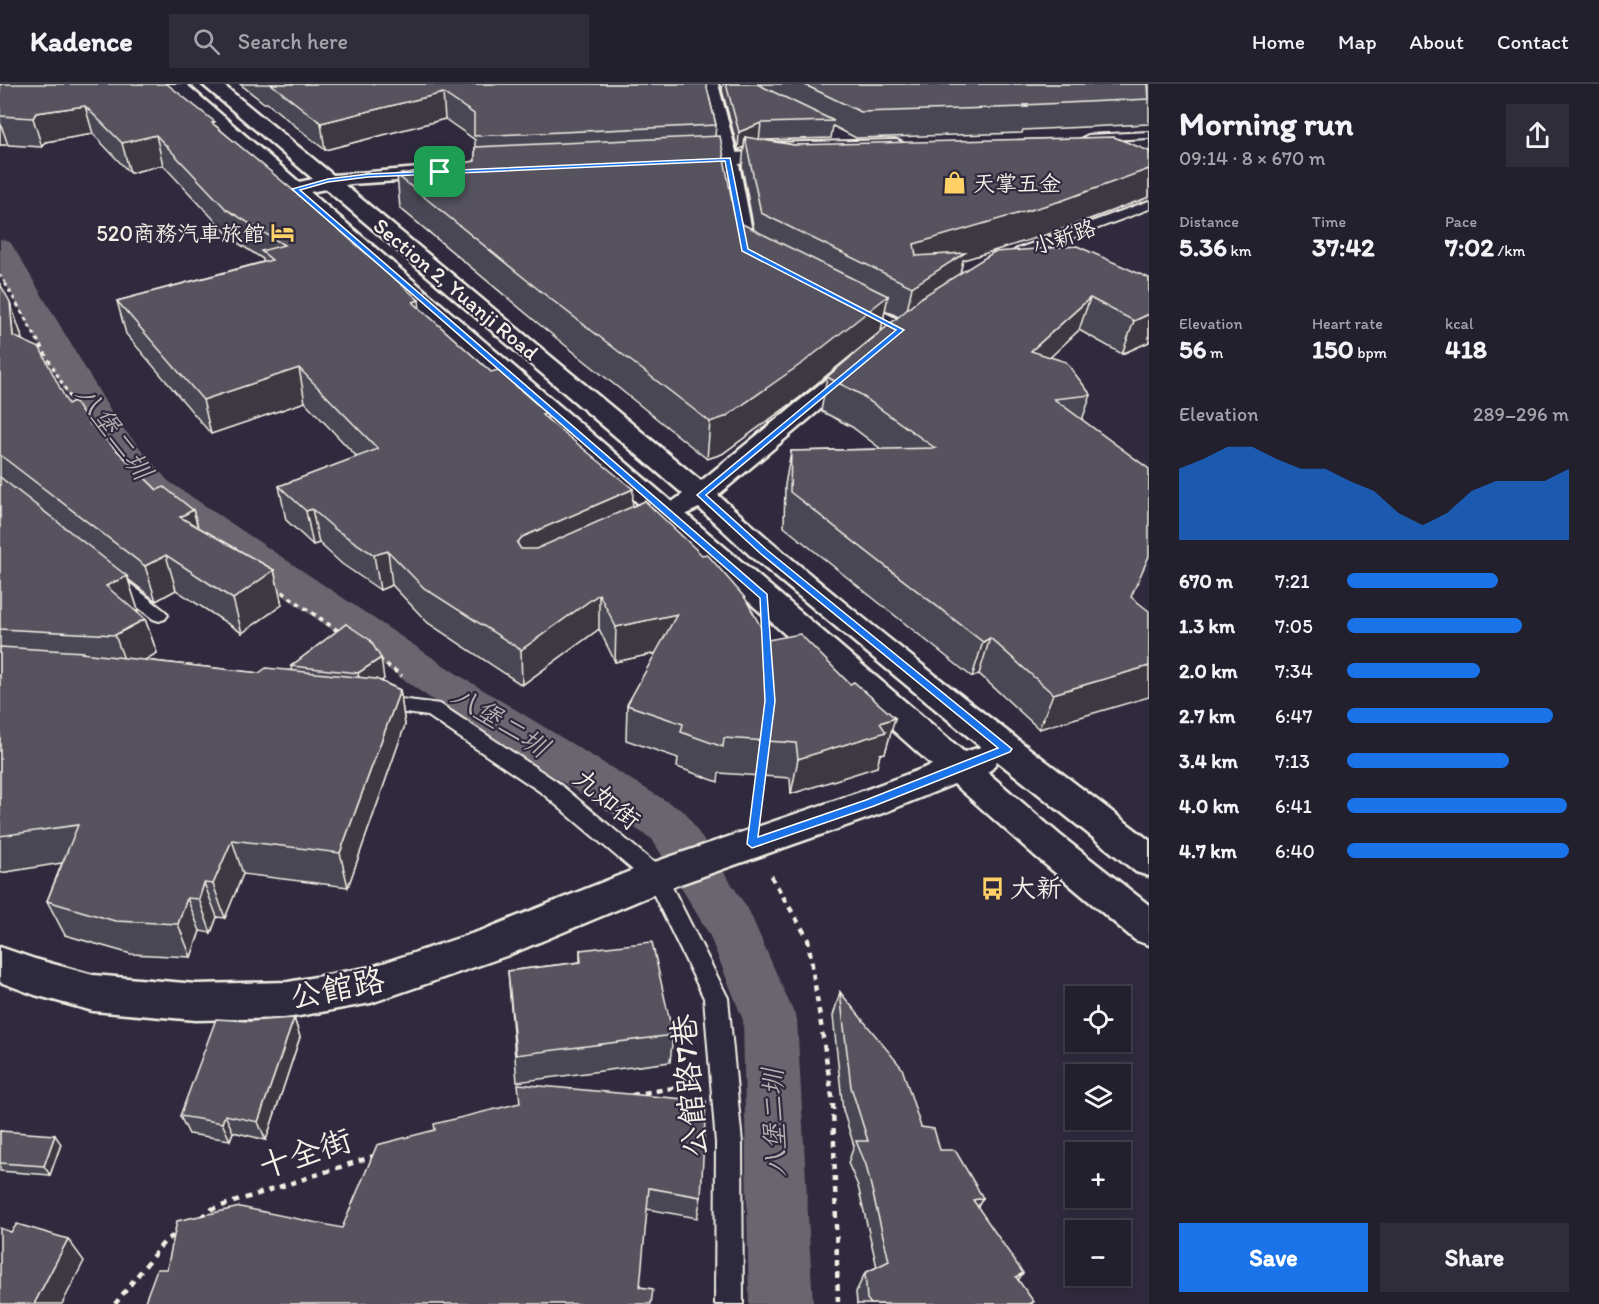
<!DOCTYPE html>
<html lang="en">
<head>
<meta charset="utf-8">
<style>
  :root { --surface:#23202e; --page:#2f2d3a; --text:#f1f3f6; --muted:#a3a3aa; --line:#403e4a; --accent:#1a73e8 }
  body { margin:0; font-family:Itim,"LXGW WenKai TC",sans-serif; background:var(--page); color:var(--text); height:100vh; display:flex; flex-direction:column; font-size:22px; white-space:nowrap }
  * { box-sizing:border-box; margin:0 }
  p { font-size:20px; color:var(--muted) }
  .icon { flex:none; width:33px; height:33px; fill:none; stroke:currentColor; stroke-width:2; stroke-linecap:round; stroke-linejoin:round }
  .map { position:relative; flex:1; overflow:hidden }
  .sheet { display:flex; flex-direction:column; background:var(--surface); width:450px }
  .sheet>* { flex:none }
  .tools { position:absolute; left:1065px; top:902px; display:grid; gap:12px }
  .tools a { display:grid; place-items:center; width:66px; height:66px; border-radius:0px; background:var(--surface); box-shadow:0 3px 9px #0003,0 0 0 2px var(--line); font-size:30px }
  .pin { position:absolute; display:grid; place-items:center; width:51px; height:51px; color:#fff; margin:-26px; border-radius:12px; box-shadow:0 3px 9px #0006 }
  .round { display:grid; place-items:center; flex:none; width:63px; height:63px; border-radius:0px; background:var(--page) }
  .head { display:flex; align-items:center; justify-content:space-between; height:102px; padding:0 30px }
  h1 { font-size:33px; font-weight:700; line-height:45px }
  .metrics { display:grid; grid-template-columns:repeat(3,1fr); gap:9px; height:102px; padding:6px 30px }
  .metrics div { display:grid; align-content:center }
  .metrics b { font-size:26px; font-weight:700 }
  .metrics small { font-size:16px; font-weight:400 }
  .metrics p { font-size:16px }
  .chart { height:168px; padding:12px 30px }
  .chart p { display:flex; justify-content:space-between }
  .chart svg { width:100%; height:108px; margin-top:6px; fill:var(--accent); opacity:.7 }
  .action { display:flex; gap:12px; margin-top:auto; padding:12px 30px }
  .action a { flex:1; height:69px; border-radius:0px; background:var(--accent); color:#fff; font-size:24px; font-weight:700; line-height:69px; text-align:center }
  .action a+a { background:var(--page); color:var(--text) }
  ul { padding:0 30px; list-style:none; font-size:20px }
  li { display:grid; grid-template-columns:96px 72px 1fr; align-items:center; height:45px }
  li i { height:15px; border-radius:8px; background:var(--accent) }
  header { display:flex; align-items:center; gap:36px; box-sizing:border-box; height:84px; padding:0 30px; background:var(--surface); border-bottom:2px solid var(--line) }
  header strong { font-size:28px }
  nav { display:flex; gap:33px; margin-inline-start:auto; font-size:21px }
  .search { width:420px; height:54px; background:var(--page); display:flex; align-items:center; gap:15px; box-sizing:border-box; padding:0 21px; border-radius:0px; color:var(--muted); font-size:22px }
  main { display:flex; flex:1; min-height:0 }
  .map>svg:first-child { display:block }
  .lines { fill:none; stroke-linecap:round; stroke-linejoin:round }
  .canal { fill:#6a6670; fill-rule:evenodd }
  .service-casing { stroke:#f4f1e8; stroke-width:4 }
  .minor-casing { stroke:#f4f1e8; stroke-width:5 }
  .secondary-casing { stroke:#f4f1e8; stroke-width:5 }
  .path-far3 { stroke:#f4f1e8; stroke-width:2; stroke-dasharray:3 3; stroke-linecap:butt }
  .path-far2 { stroke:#f4f1e8; stroke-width:3; stroke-dasharray:4 4; stroke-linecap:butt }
  .path-far1 { stroke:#f4f1e8; stroke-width:4; stroke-dasharray:4.5 4.5; stroke-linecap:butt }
  .path { stroke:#f4f1e8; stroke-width:4.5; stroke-dasharray:6 6; stroke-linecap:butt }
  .service { fill:#2f2a3d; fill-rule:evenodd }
  .minor { fill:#2f2a3d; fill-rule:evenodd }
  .secondary { fill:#2f2a3d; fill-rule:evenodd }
  .wall { fill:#4a4752; stroke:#f4f1e8; stroke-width:1.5 }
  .shaded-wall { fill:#3c3942; stroke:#f4f1e8; stroke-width:1.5 }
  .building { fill:#56525f; stroke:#f4f1e8; stroke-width:1.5 }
  .route { fill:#1a73e8; stroke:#fff; stroke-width:1.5; fill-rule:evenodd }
  .labels { text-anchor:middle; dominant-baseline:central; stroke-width:4.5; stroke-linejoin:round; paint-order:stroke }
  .far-poi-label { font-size:22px; fill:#f4f1e8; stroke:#2f2a3d; text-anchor:start }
  .far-street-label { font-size:22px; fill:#f4f1e8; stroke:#2f2a3d }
  .street-label { font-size:26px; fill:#f4f1e8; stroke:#2f2a3d }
  .poi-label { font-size:26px; fill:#f4f1e8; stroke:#2f2a3d; text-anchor:start }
  .water-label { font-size:27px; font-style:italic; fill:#b6b2b2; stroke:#2f2a3d }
  .near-street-label { font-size:32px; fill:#f4f1e8; stroke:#2f2a3d }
</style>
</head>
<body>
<header>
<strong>Kadence</strong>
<div class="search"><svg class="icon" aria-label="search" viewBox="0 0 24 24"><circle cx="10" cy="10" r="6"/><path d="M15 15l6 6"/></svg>Search here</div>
<nav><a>Home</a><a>Map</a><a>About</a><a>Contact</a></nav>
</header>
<main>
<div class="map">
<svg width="1149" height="1220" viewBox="0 0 1149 1220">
  <rect width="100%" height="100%" fill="#2f2a3d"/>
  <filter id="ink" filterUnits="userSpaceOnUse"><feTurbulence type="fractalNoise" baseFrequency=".0167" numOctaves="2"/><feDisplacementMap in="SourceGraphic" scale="12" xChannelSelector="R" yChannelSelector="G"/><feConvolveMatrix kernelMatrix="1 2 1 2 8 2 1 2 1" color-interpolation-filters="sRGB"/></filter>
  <g filter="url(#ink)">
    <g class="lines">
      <polygon class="canal" points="0,155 10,158 14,164 116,336 168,397 457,590 686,729 749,827 797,936 813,1220 749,1220 743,936 709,850 652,755 427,612 142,413 84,341 0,190"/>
      <defs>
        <g id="service">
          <polygon points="1149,48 1149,54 1088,57 1082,54 1088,51"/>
          <polygon points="897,56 903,59 901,61 767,65 761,62 767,59"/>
          <polygon points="1149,117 1149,125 1027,171 1007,181 1000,177 1017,165"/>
          <polygon points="113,489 119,491 165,527 168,531 165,535 159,537 153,535 107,499 104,495 107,491"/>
          <polygon points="376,612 440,620 556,697 664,787 728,914 742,1059 743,1220 715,1220 716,1059 704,914 648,799 542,709 428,632 369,624 366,619 369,614"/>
        </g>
        <g id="minor">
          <path d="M700 0H718L738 75 755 163 769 169 772 174 769 179C757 182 741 176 734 166L718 75Z"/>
          <path d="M328 91 335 93 701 397 885 247 836 222 832 217 836 212 844 210 852 212 909 241 913 246 909 251 718 411C855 533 1003 644 1149 756V792L1136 788 997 677 992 685 987 688 1060 751 1149 821V861L1135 856 1034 771 954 700 883 729 669 804 506 872 371 919 288 934 196 936 93 927 35 911 0 898V863L35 875 93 891 196 900 288 898 371 883 483 846 643 782 857 709 932 681 285 105 288 101H302L672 418 683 410 321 101 318 97 321 93ZM699 424 754 475 981 663 964 668 686 430Z"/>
        </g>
        <g id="secondary">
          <polygon points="167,0 186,0 299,98 313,95 202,0 222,0 333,91 445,82 452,84 455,88 452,92 445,94 351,100 295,111 288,109"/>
          <polygon points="1149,56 1149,68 1093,71 1086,69 1083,65 1086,61 1093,59"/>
          <polygon points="786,67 793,69 796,73 793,77 679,83 672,81 669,77 672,73 679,71"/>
        </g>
      </defs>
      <use href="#service" class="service-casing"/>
      <use href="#minor" class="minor-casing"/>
      <use href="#secondary" class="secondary-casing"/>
      <polyline class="path-far3" points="0,191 6,201"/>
      <polyline class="path-far2" points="5,199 75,322"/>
      <g class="path-far1">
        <polyline points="275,503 341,549"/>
        <polyline points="379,575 402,592"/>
        <polyline points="757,721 761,686"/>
      </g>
      <g class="path">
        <polyline points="771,792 808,855 833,1019 838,1220"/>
        <polyline points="632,1011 690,1001"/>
        <polyline points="201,1133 212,1125 374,1072"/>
        <polyline points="115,1220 164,1158 177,1149"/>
      </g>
      <use href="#service" class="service"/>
      <use href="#minor" class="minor"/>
      <use href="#secondary" class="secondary"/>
    </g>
    <g class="wall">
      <polygon points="0,0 216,42 491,288 547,329 548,336 632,423 768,556 850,600 895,634 885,669 880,670 877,683 791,710 790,694 719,689 718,698 677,683 678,674 626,656 627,621 656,569 615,578 599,545 522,601 428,539 392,501 380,506 342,480 319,459 313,461 286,436 279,402 357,373 305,318 211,350 126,250 117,217 263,178 263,175 233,156 163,81 130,89 93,50 45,58 42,63 8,61 0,61"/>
      <polygon points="240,0 706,0 716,41 715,52 735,133 738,138 754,146 742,83 744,63 738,66 722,6 723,0 1149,0 1149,40 1023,46 1022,49 856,54 833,42 831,54 766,56 794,61 1149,67 1149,113 1052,149 963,176 960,190 1149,194 1149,258 1122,270 1079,246 1050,273 1091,311 1082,336 1148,385 1039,645 979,590 972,593 784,443 785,401 791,367 881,365 852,343 821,327 827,293 898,233 885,226 881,247 799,314 722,370 707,375 540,241 400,124 397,91 475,77 475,56 445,35 325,66 267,19 264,19"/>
      <polygon points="0,200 21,250 22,256 68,320 89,339 157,406 193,426 198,443 274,486 282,521 242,549 176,506 156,517 128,495 138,526 137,527 145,535 157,569 144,576 259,589 292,586 291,582 346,540 384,595 381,597 400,606 405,641 348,803 243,790 225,834 217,833 211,849 200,847 191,873 131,870 65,851 47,817 62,779 0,789"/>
      <polygon points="580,866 673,951 670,978 517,998 508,887 580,878"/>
      <polygon points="840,908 921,1043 940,1066 983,1114 977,1123 1032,1220 857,1220 856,1208 865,1189 877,1183 858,1102 848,1079 854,1062 843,1026 833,932"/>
      <polygon points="294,934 300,953 266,1056 233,1048 230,1056 189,1050 180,1032 250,937"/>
      <polygon points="435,1046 701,1113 697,1134 647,1125 167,1185 342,1144"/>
      <polygon points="0,1047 61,1060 50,1091 0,1087"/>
    </g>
    <g class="shaded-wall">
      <polygon points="443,9 445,35 325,66 321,39"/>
      <polygon points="85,22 93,50 45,58 42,63 33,34 36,29"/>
      <polygon points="0,38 8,61 0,61"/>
      <polygon points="761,39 759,57 745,53 744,63 738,66 739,48"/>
      <polygon points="156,51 163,81 130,89 122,59"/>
      <polygon points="1149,85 1149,113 1052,149 963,176 957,202 905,236 912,203 907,193 914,160"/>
      <polygon points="888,212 881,247 799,314 722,370 707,375 710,338"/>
      <polygon points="1090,214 1079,246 1021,301 1031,267"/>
      <polygon points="419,216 422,249 413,218"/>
      <polygon points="10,218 21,250 25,285 13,252"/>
      <polygon points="1149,230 1149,258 1122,270 1134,237"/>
      <polygon points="299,284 305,318 211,350 203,316"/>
      <polygon points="547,329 548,363 542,331"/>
      <polygon points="633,405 632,440 523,488 517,459 522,453"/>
      <polygon points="312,425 319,459 313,461 306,427"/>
      <polygon points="193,426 203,461 180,433"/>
      <polygon points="388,467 392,501 380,506 374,471"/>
      <polygon points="166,471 176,506 156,517 145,482"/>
      <polygon points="274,486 282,521 242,549 233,515"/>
      <polygon points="127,492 138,526 119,537 106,502"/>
      <polygon points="599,510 599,545 522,601 521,566"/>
      <polygon points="677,530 675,565 615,578 616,543"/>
      <polygon points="145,535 157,569 128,586 115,551"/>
      <polygon points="990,554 979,590 972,593 983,558"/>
      <polygon points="381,574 384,595 362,610 358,589"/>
      <polygon points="1149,582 1149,613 1039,645 1053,610"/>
      <polygon points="400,606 405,641 348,803 340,769"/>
      <polygon points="895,634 885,669 880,670 877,683 791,710 798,675 880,639"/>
      <polygon points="232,756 243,790 225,834 213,800"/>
      <polygon points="204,799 217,833 211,849 199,815"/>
      <polygon points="187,814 200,847 191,873 178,840"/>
      <polygon points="294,934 300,953 266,1056 258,1038"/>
      <polygon points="225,1031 233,1048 230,1056 222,1039"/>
      <polygon points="55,1051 61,1060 50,1091 44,1082"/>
      <polygon points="983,1114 971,1134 973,1116"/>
      <polygon points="68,1155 84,1177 62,1220 34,1220"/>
      <polygon points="1023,1189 1010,1208 1016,1193"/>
    </g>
    <g class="building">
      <polygon points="0,0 167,0 215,38 212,39 317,126 419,216 413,218 491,288 498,286 547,329 542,331 633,405 522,453 517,459 521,465 536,465 645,417 702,471 707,470 745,514 768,556 800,550 850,600 854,598 895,634 880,639 886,648 798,675 796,659 724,654 723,663 681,648 683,640 627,621 677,530 616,543 599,510 521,566 424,504 388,467 374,471 336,446 312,425 306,427 279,402 378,365 299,284 203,316 117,217 272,176 261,167 284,161 226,125 156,51 122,59 85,22 36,29 33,34 0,32"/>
      <polygon points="271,0 706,0 716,41 474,52 474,30 443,9 321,39"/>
      <polygon points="726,0 757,0 834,37 761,39 739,48"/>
      <polygon points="803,0 1148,0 1149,15 1023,21 1029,23 861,28"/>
      <polygon points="720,52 735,133 738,138 888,212 804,278 725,333 710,338 539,206 397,91 475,77 475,63"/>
      <polygon points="745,53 794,61 1114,53 1149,67 1149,85 1061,117 914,160 916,172 965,169 912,203 761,129"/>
      <polygon points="1077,162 1149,194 1149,230 1134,237 1090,214 1031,267 1066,278 1091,311 1054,315 1149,385 1149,472 1131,513 1149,527 1149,582 1053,610 990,554 983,558 790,408 791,367 935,364 858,309 827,293 922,213 994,168"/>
      <polygon points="0,200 10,218 13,252 40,264 68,320 74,317 89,339 157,406 164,403 193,426 180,433 274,486 233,515 166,471 145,482 0,371"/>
      <polygon points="0,393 127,492 106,502 145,535 115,551 0,545"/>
      <polygon points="346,540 370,556 381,574 358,589 291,582"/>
      <polygon points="0,563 84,568 81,569 259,589 266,584 376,595 400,606 340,769 232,756 213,800 204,799 199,815 187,814 178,840 115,837 47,817 78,741 0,752"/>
      <polygon points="652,858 673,951 516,971 508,887 581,878 580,866"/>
      <polygon points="840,908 902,984 921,1043 934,1045 940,1066 955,1066 983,1114 973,1116 1023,1189 1016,1193 1034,1218 1029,1220 871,1220 867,1215 865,1189 889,1177 866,1081 856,1057 868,1057 851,1003"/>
      <polygon points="294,934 258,1038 225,1031 222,1039 180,1032 216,935 250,937"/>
      <polygon points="518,1000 706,1017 701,1113 649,1104 640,1203 653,1205 651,1220 144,1220 157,1185 167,1185 177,1137 240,1123 342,1144 377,1061 435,1046 434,1040 520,1019"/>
      <polygon points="0,1047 55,1051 44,1082 0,1079"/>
      <polygon points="17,1140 68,1155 34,1220 0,1220 0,1144 11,1148"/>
    </g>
  </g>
  <path class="route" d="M730 74 748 165 904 246 706 411 767 466 1012 665 1010 668 874 722 752 764 747 760 765 617 760 514 292 105 328 95 368 90ZM725 77 742 167 896 246 697 411 761 470 998 664 866 716 758 753 775 617 767 510 300 106 328 98 368 93Z"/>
  <defs>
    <symbol id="shop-bare" viewBox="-9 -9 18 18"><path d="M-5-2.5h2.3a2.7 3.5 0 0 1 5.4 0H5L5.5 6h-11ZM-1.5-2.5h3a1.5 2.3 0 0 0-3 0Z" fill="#ffd166" stroke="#2f2a3d" stroke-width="2.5" paint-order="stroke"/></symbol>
    <symbol id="hotel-bare" viewBox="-9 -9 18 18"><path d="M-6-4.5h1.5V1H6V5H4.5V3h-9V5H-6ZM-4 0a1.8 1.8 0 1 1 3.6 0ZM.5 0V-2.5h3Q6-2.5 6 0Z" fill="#ffd166" stroke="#2f2a3d" stroke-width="2.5" paint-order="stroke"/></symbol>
    <symbol id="bus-bare" viewBox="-9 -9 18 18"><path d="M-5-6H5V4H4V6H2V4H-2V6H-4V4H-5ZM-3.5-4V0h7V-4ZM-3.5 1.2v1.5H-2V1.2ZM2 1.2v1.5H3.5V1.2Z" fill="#ffd166" stroke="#2f2a3d" stroke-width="2.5" paint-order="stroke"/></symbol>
  </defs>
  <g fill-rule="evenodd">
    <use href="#shop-bare" x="938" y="82" width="33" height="33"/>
    <use href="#hotel-bare" x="266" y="132" width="33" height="33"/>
    <use href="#bus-bare" x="976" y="788" width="33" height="33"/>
  </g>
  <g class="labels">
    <g class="far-poi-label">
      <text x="973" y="99">天掌五金</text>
      <text x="265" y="149" text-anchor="end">520商務汽車旅館</text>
    </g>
    <g class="far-street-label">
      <text transform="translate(1064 153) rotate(-19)">小新路</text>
      <text transform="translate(456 205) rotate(40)">Section 2, Yuanji Road</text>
    </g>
    <g class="street-label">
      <text transform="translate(607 715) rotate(40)">九如街</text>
    </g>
    <g class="poi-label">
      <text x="1010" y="804">大新</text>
    </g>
    <g class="water-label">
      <text transform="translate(114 348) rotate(54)">八堡二圳</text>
      <text transform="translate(500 637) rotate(32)">八堡二圳</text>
      <text transform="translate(774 1039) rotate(-92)">八堡二圳</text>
    </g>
    <g class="near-street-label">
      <text transform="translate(337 904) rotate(-11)">公館路</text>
      <text transform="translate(689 1002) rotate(-95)">公館路7巷</text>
      <text transform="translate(305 1069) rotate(-18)">十全街</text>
    </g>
  </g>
</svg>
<div class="tools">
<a><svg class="icon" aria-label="locate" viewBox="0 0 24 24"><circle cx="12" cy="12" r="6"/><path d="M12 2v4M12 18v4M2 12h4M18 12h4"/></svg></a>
<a><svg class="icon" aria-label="layers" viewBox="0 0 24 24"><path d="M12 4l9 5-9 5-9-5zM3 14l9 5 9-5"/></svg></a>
<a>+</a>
<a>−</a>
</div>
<div class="pin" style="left:440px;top:88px;background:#1e9e55"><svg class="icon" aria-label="arrive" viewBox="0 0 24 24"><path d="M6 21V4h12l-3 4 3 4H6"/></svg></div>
</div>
<section class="sheet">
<div class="head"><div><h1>Morning run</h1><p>09:14 · 8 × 670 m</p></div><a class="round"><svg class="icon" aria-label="share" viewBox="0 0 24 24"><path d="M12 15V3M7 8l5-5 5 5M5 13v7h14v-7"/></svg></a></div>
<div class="metrics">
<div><p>Distance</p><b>5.36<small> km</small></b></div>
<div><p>Time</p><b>37:42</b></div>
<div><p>Pace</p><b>7:02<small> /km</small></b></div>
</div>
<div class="metrics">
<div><p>Elevation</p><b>56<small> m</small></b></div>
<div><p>Heart rate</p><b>150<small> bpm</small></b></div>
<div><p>kcal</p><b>418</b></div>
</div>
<div class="chart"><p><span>Elevation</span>289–296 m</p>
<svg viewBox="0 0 160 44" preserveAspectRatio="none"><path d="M0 44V15L10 11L20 6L30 6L40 11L50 15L60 15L70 20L80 24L90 33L100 38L110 33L120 24L130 20L140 20L150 20L160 15V44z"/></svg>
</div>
<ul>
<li><b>670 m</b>7:21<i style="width:68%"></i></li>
<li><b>1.3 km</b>7:05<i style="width:79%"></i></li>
<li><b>2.0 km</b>7:34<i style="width:60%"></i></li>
<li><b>2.7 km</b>6:47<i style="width:93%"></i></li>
<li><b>3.4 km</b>7:13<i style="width:73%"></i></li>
<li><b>4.0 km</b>6:41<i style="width:99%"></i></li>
<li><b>4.7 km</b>6:40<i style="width:100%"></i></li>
</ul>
<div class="action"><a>Save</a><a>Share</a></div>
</section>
</main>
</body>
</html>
